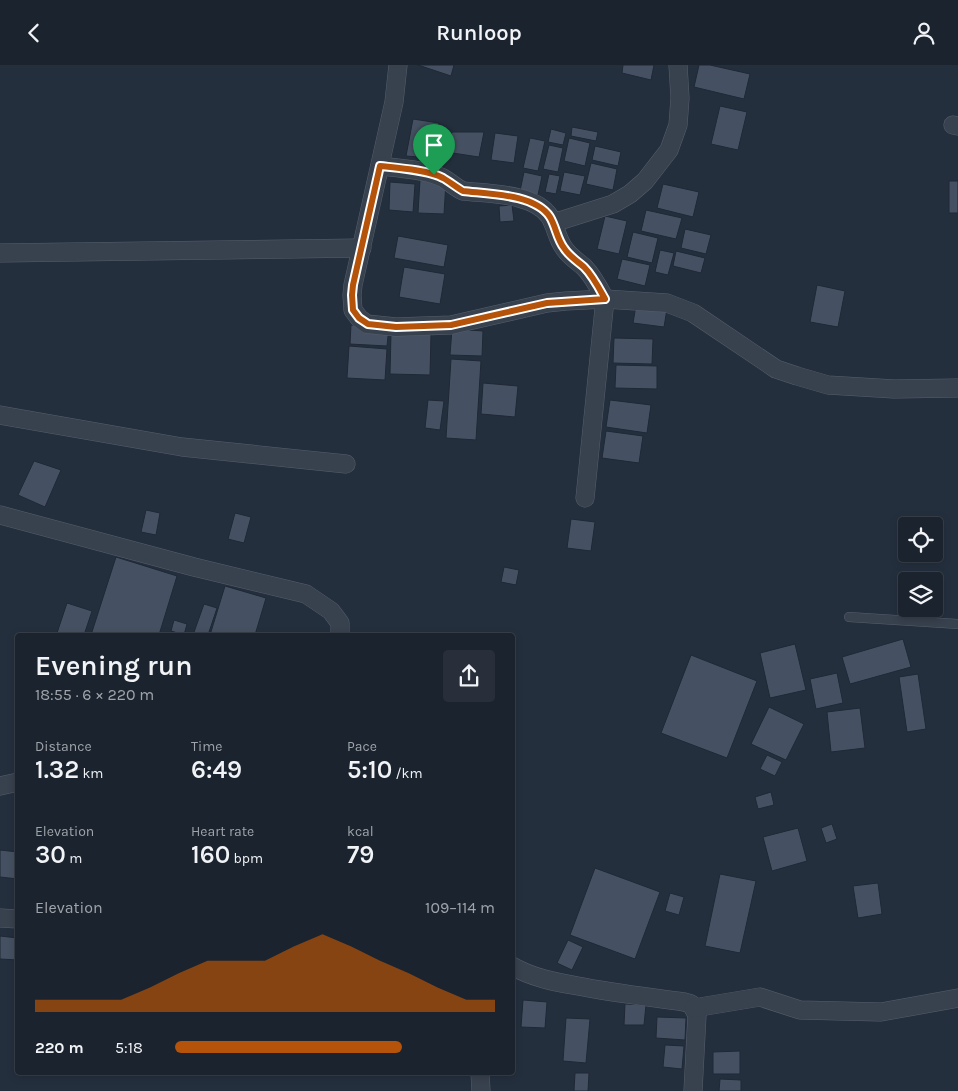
<!DOCTYPE html>
<html lang="en">
<head>
<meta charset="utf-8">
<style>
  :root { --surface:#1b232e; --page:#282f3a; --text:#f1f3f6; --muted:#a0a4aa; --line:#39404a; --accent:#b45309 }
  body { margin:0; font-family:Karla,sans-serif; background:var(--page); color:var(--text); height:100vh; display:flex; flex-direction:column; font-size:19px; white-space:nowrap }
  * { box-sizing:border-box; margin:0 }
  p { font-size:16px; color:var(--muted) }
  .icon { flex:none; width:28px; height:28px; fill:none; stroke:currentColor; stroke-width:2; stroke-linecap:round; stroke-linejoin:round }
  .map { position:relative; flex:1; overflow:hidden }
  .drawer { position:absolute; left:15px; top:568px; width:500px; height:442px; display:flex; flex-direction:column; background:var(--surface); border-radius:5px; box-shadow:0 2px 8px #0003,0 0 0 1px var(--line) }
  .drawer>* { flex:none }
  .tools { position:absolute; left:898px; top:452px; display:grid; gap:10px }
  .tools a { display:grid; place-items:center; width:45px; height:45px; border-radius:5px; background:var(--surface); box-shadow:0 2px 8px #0003,0 0 0 1px var(--line); font-size:25px }
  .pin { position:absolute; display:grid; place-items:center; width:42px; height:42px; color:#fff; margin:-51px -21px; border-radius:50% 50% 50% 0; rotate:-45deg; box-shadow:0 0 5px #0007 }
  .pin .icon { rotate:45deg }
  .round { display:grid; place-items:center; flex:none; width:52px; height:52px; border-radius:5px; background:var(--page) }
  .headline { display:flex; align-items:center; justify-content:space-between; height:85px; padding:0 20px }
  h1 { font-size:28px; font-weight:600; line-height:38px }
  .figures { display:grid; grid-template-columns:repeat(3,1fr); gap:8px; height:85px; padding:5px 20px }
  .figures div { display:grid; align-content:center }
  .figures b { font-size:25px; font-weight:600 }
  .figures small { font-size:14px; font-weight:400 }
  .figures p { font-size:14px }
  .chart { height:140px; padding:10px 20px }
  .chart p { display:flex; justify-content:space-between }
  .chart svg { width:100%; height:90px; margin-top:5px; fill:var(--accent); opacity:.7 }
  ul { padding:0 20px; list-style:none; font-size:16px }
  li { display:grid; grid-template-columns:80px 60px 1fr; align-items:center; height:38px }
  li i { height:12px; border-radius:6px; background:var(--accent) }
  header { display:flex; justify-content:space-between; align-items:center; height:65px; padding:0 20px; background:var(--surface); font-size:22px; font-weight:600 }
  .map>svg:first-child { display:block }
  .building { fill:#455162; stroke:#1f2835 }
  .lines { fill:none; stroke-linecap:round; stroke-linejoin:round }
  .lane-casing { stroke:#565f6c; stroke-width:10 }
  .street-casing { stroke:#565f6c; stroke-width:19 }
  .lane { stroke:#38414e; stroke-width:9 }
  .street { stroke:#38414e; stroke-width:18 }
  .route-casing { stroke:#fff; stroke-width:10 }
  .route { stroke:#b45309; stroke-width:6 }
</style>
</head>
<body>
<header><svg class="icon" aria-label="back" viewBox="0 0 24 24"><path d="M15 5l-7 7 7 7"/></svg>Runloop<svg class="icon" aria-label="person" viewBox="0 0 24 24"><circle cx="12" cy="8" r="4"/><path d="M4 21q1-7 8-7t8 7"/></svg></header>
<div class="map">
<svg width="958" height="1026" viewBox="0 0 958 1026">
  <rect width="100%" height="100%" fill="#242f3e"/>
  <g class="building">
    <polygon points="418,0 454,0 451,11"/>
    <polygon points="623,0 654,0 651,15 622,8"/>
    <polygon points="699,0 710,0 750,9 744,34 694,22"/>
    <polygon points="720,41 747,47 738,85 711,79"/>
    <polygon points="413,54 439,58 431,93 406,91"/>
    <polygon points="572,62 598,67 596,76 571,71"/>
    <polygon points="551,64 566,68 563,80 548,77"/>
    <polygon points="452,67 484,67 479,92 446,87"/>
    <polygon points="495,68 518,71 514,98 491,95"/>
    <polygon points="530,73 545,76 538,106 523,103"/>
    <polygon points="569,73 590,78 585,101 564,96"/>
    <polygon points="549,80 563,83 558,107 543,104"/>
    <polygon points="595,81 621,87 618,101 592,95"/>
    <polygon points="591,98 617,104 613,125 586,119"/>
    <polygon points="524,107 542,111 538,130 520,126"/>
    <polygon points="564,107 585,111 580,130 560,126"/>
    <polygon points="549,109 560,111 556,129 545,127"/>
    <polygon points="420,115 446,116 444,149 418,148"/>
    <rect x="949" y="116" width="9" height="32"/>
    <polygon points="390,117 415,119 413,147 389,145"/>
    <polygon points="663,119 699,127 693,152 657,143"/>
    <polygon points="512,140 514,156 500,157 499,141"/>
    <polygon points="646,145 682,153 676,174 641,166"/>
    <polygon points="605,151 627,156 619,189 597,184"/>
    <polygon points="685,164 711,170 706,189 681,183"/>
    <polygon points="633,167 658,173 652,198 627,192"/>
    <polygon points="398,171 448,180 444,202 394,193"/>
    <polygon points="660,185 674,188 668,210 655,207"/>
    <polygon points="676,186 705,193 701,208 673,201"/>
    <polygon points="622,194 650,200 645,221 617,214"/>
    <polygon points="404,202 445,209 440,239 399,232"/>
    <polygon points="817,220 845,226 838,262 810,257"/>
    <polygon points="636,240 667,244 664,262 633,258"/>
    <polygon points="351,260 389,262 387,281 350,279"/>
    <polygon points="452,264 483,266 482,291 450,290"/>
    <polygon points="391,268 431,269 430,310 390,309"/>
    <polygon points="614,273 653,274 652,299 613,298"/>
    <polygon points="349,281 387,284 385,315 347,313"/>
    <polygon points="451,294 481,296 476,375 446,373"/>
    <polygon points="616,300 657,301 657,324 615,323"/>
    <polygon points="483,318 518,321 515,352 481,349"/>
    <polygon points="428,335 444,336 440,365 425,363"/>
    <polygon points="610,335 651,340 647,368 606,362"/>
    <polygon points="606,366 643,371 639,398 602,393"/>
    <polygon points="34,396 61,405 45,442 18,430"/>
    <polygon points="146,445 160,448 156,470 141,467"/>
    <polygon points="235,448 251,452 244,478 228,474"/>
    <polygon points="571,454 595,457 591,486 567,483"/>
    <polygon points="116,492 177,511 159,570 91,570"/>
    <polygon points="504,502 519,505 516,520 501,517"/>
    <polygon points="225,521 266,533 255,570 210,570"/>
    <polygon points="67,538 92,546 84,570 64,570 57,568"/>
    <polygon points="204,539 217,543 208,570 193,570"/>
    <polygon points="174,555 187,559 184,570 171,566"/>
    <polygon points="903,574 911,602 850,619 842,592"/>
    <polygon points="795,579 806,625 770,633 760,588"/>
    <polygon points="691,590 757,616 727,693 661,668"/>
    <polygon points="837,608 843,638 816,644 810,614"/>
    <polygon points="918,609 926,664 907,667 899,612"/>
    <polygon points="769,642 804,659 786,695 751,679"/>
    <polygon points="860,643 865,683 831,687 827,647"/>
    <polygon points="767,690 782,697 775,711 760,704"/>
    <polygon points="771,727 774,740 758,744 755,732"/>
    <polygon points="832,759 837,774 826,778 821,763"/>
    <polygon points="798,763 807,796 772,806 763,772"/>
    <polygon points="0,785 18,787 18,814 0,812"/>
    <polygon points="595,803 660,827 635,894 570,870"/>
    <polygon points="720,809 756,816 740,888 705,881"/>
    <polygon points="878,818 882,849 858,853 853,821"/>
    <polygon points="670,828 684,832 679,850 665,846"/>
    <polygon points="0,871 18,873 18,895 0,894"/>
    <polygon points="568,875 583,882 572,905 557,898"/>
    <polygon points="523,935 547,937 545,963 521,962"/>
    <polygon points="625,939 646,940 644,960 624,960"/>
    <polygon points="657,952 686,953 685,975 656,973"/>
    <polygon points="566,953 590,954 586,998 563,996"/>
    <polygon points="665,980 684,981 682,1004 663,1002"/>
    <polygon points="740,986 740,1009 713,1009 713,987"/>
    <polygon points="575,1008 589,1008 588,1026 574,1026"/>
    <polygon points="720,1014 741,1015 741,1026 719,1026"/>
  </g>
  <g class="lines">
    <defs>
      <polyline id="lane" points="849,552 958,559"/>
      <g id="street">
        <polyline points="398,0 394,37 353,220 352,230 353,245 359,253 367,259 396,262 451,260 547,238 566,236 605,234 667,238 693,248 776,304 797,311 828,320 894,324 958,323"/>
        <polyline points="953,60 958,61"/>
        <path d="M380 101C398 103 428 105 443 113 450 117 456 123 463 126 489 129 535 128 550 152 556 162 557 174 564 183 569 191 577 196 584 202 593 211 599 223 605 234L585 433"/>
        <polyline points="553,158 613,139 630,129 645,116 669,85 678,60 680,33 678,0"/>
        <polyline points="0,188 362,183"/>
        <polyline points="0,350 182,382 346,399"/>
        <polyline points="0,450 194,502 306,529 331,546 340,558 340,570"/>
        <polyline points="0,721 18,717"/>
        <polyline points="0,853 18,854"/>
        <path d="M512 901C533 913 555 917 578 921 613 928 649 932 684 937L691 939 697 950 693 1026"/>
        <polyline points="694,943 760,932 800,945 881,947 958,933"/>
        <polyline points="480,1008 481,1026"/>
      </g>
    </defs>
    <use href="#lane" class="lane-casing"/>
    <use href="#street" class="street-casing"/>
    <use href="#lane" class="lane"/>
    <use href="#street" class="street"/>
  </g>
  <g class="lines">
    <defs>
      <path id="route" d="M380 101C398 103 428 105 443 113 450 117 456 122 463 126 489 129 535 129 550 152 556 162 557 174 564 183 569 191 577 196 584 202 593 211 599 223 605 234L547 238 451 260 396 262 368 259 359 253 353 245 352 230 353 220Z"/>
    </defs>
    <use href="#route" class="route-casing"/>
    <use href="#route" class="route"/>
  </g>
</svg>
<div class="tools">
<a><svg class="icon" aria-label="locate" viewBox="0 0 24 24"><circle cx="12" cy="12" r="6"/><path d="M12 2v4M12 18v4M2 12h4M18 12h4"/></svg></a>
<a><svg class="icon" aria-label="layers" viewBox="0 0 24 24"><path d="M12 4l9 5-9 5-9-5zM3 14l9 5 9-5"/></svg></a>
</div>
<div class="pin" style="left:434px;top:110px;background:#1e9e55"><svg class="icon" aria-label="arrive" viewBox="0 0 24 24"><path d="M6 21V4h12l-3 4 3 4H6"/></svg></div>
<section class="drawer">
<div class="headline"><div><h1>Evening run</h1><p>18:55 · 6 × 220 m</p></div><a class="round"><svg class="icon" aria-label="share" viewBox="0 0 24 24"><path d="M12 15V3M7 8l5-5 5 5M5 13v7h14v-7"/></svg></a></div>
<div class="figures">
<div><p>Distance</p><b>1.32<small> km</small></b></div>
<div><p>Time</p><b>6:49</b></div>
<div><p>Pace</p><b>5:10<small> /km</small></b></div>
</div>
<div class="figures">
<div><p>Elevation</p><b>30<small> m</small></b></div>
<div><p>Heart rate</p><b>160<small> bpm</small></b></div>
<div><p>kcal</p><b>79</b></div>
</div>
<div class="chart"><p><span>Elevation</span>109–114 m</p>
<svg viewBox="0 0 160 44" preserveAspectRatio="none"><path d="M0 44V38L10 38L20 38L30 38L40 32L50 25L60 19L70 19L80 19L90 12L100 6L110 12L120 19L130 25L140 32L150 38L160 38V44z"/></svg>
</div>
<ul>
<li><b>220 m</b>5:18<i style="width:71%"></i></li>
</ul>
</section>
</div>
</body>
</html>
